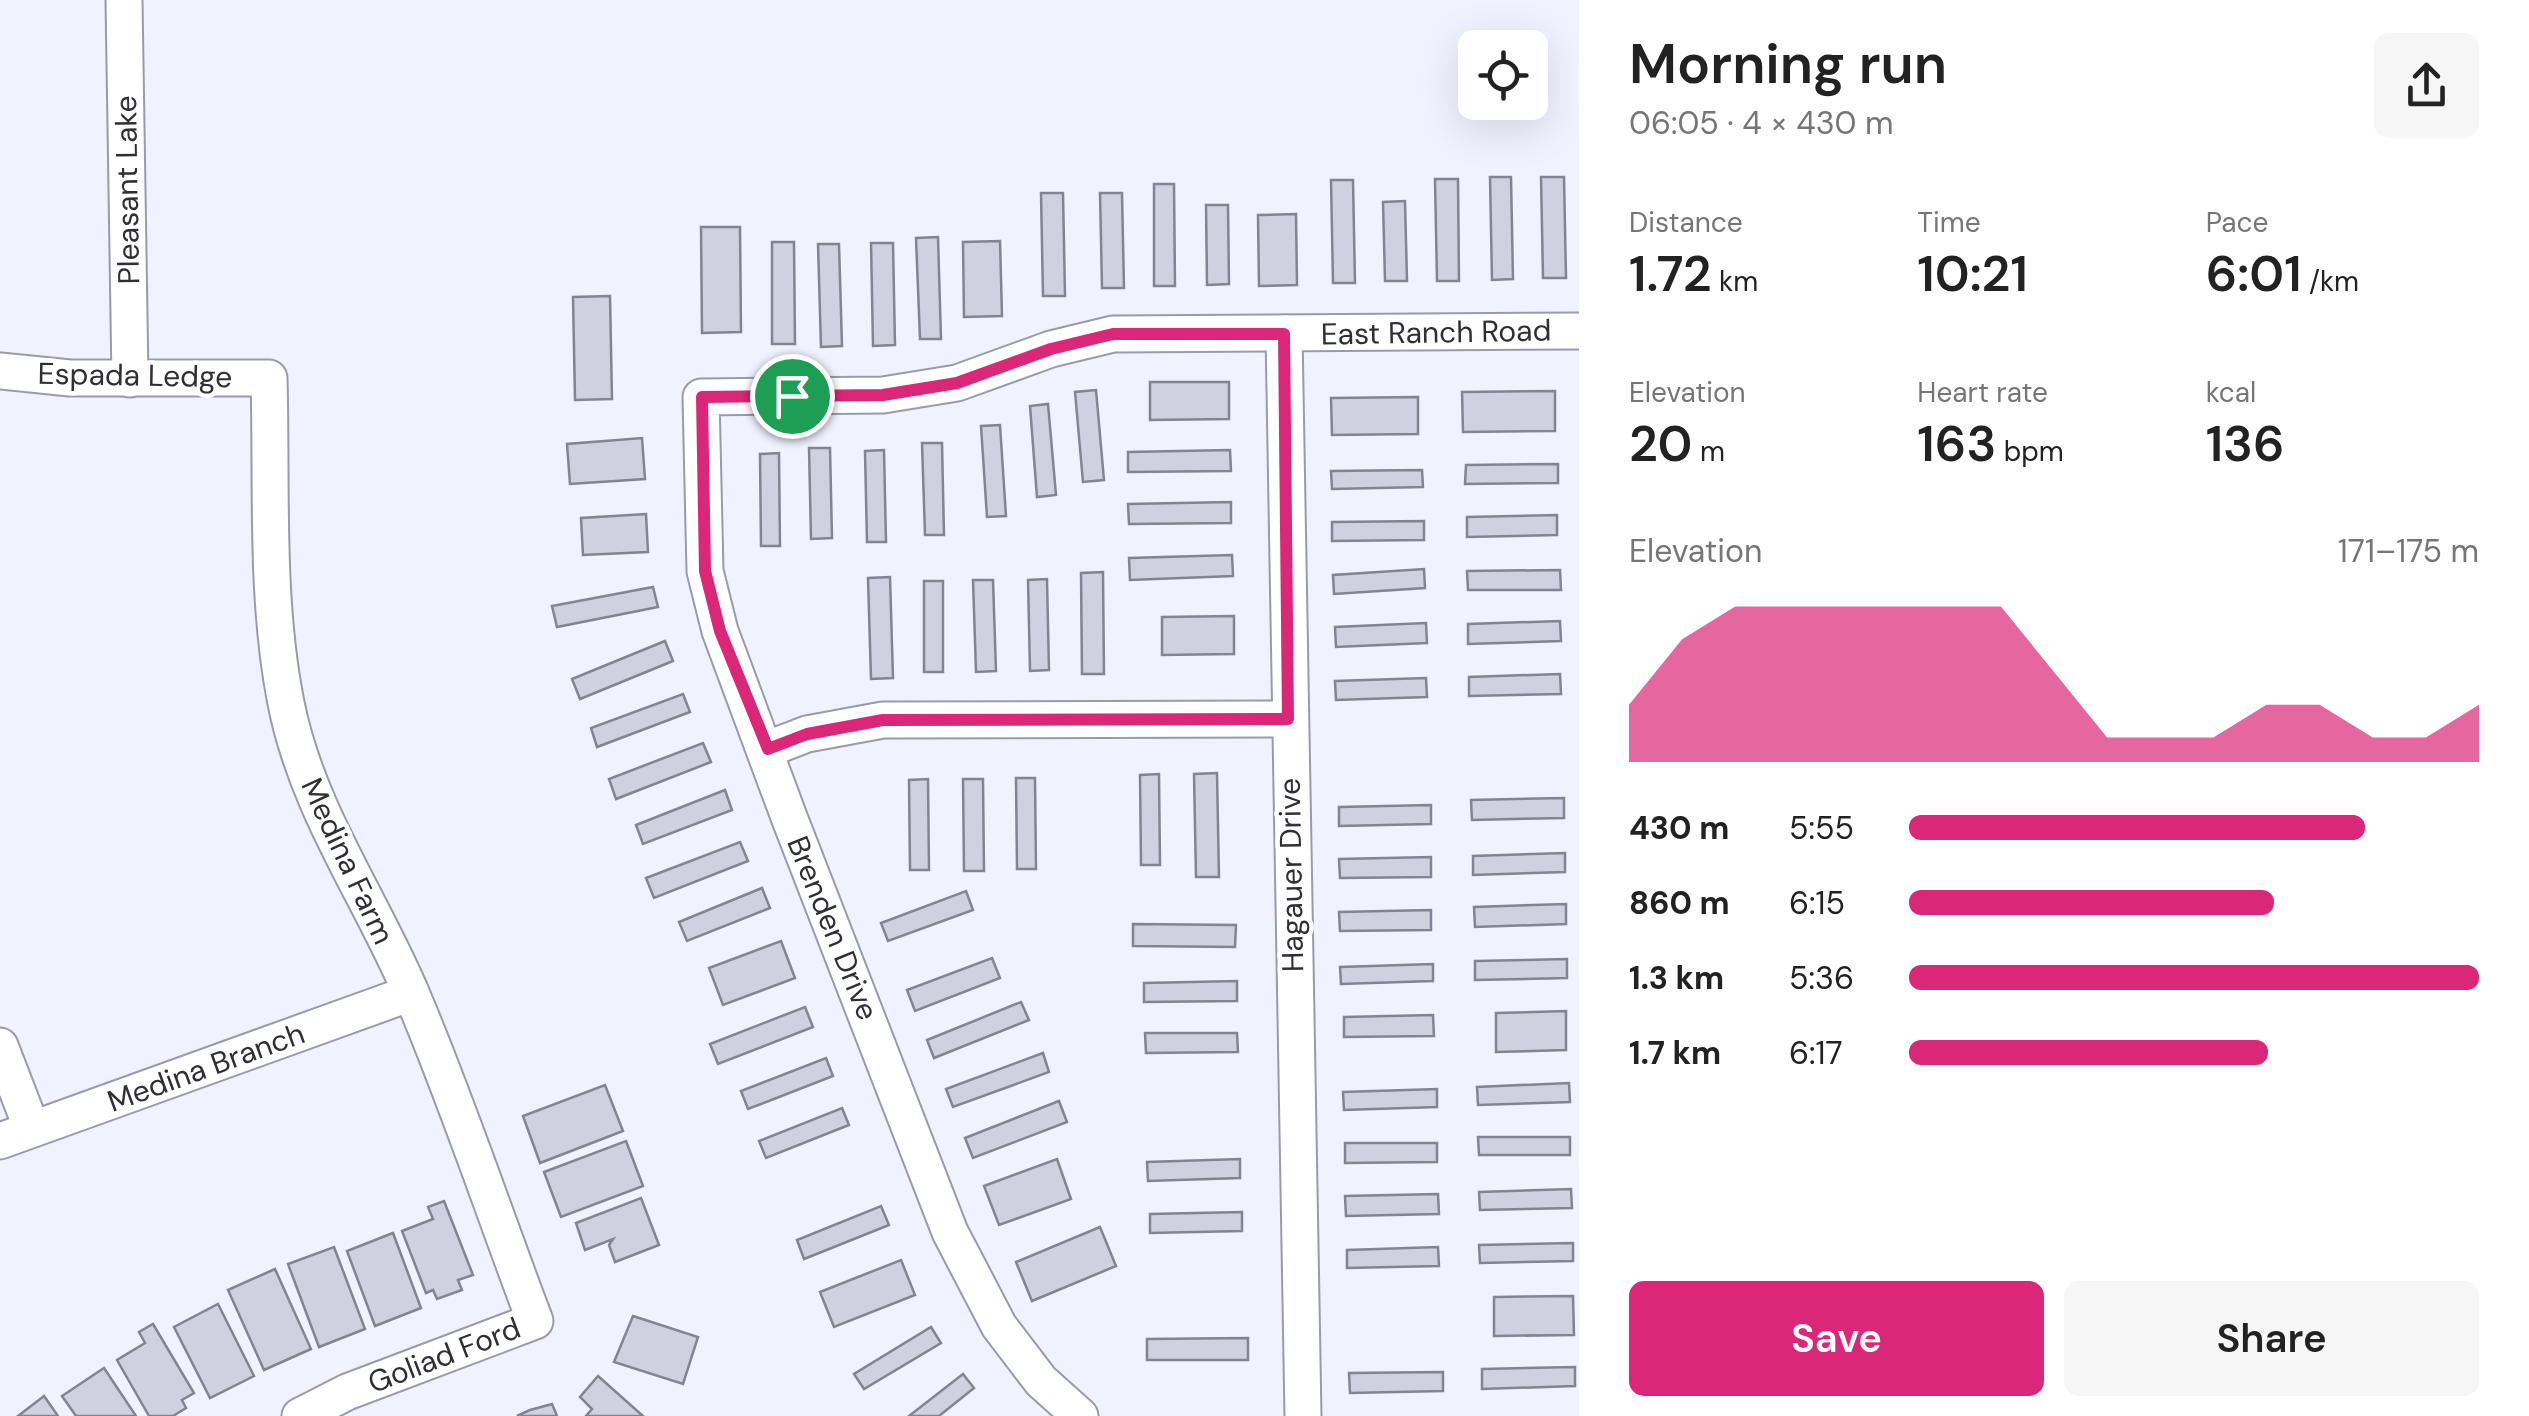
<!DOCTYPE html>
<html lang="en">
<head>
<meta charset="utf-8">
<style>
  :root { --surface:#fff; --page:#f6f6f6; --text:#222; --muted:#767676; --accent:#db2777 }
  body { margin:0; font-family:"DM Sans",sans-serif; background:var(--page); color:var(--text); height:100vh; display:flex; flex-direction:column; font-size:38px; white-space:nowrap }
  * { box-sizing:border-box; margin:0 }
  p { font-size:32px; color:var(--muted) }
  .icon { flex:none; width:55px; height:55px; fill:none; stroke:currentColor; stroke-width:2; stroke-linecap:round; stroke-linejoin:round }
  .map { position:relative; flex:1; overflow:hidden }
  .panel { display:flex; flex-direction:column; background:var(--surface); width:950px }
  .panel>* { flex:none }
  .fabs { position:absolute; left:1458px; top:30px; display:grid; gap:20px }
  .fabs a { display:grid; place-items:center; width:90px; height:90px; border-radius:15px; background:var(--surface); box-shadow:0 10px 40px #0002; font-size:50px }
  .pin { position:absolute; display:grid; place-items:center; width:85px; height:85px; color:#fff; margin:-42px; border:5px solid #fff; border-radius:50%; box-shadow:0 2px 10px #0007 }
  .round { display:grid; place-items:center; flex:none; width:105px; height:105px; border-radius:15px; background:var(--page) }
  .headline { display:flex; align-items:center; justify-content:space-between; height:170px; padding:0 50px }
  h1 { font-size:55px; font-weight:600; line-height:75px }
  .metrics { display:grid; grid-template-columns:repeat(3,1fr); gap:15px; height:170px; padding:10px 50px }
  .metrics div { display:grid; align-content:center }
  .metrics b { font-size:50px; font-weight:600 }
  .metrics small { font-size:28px; font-weight:400 }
  .metrics p { font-size:28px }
  .chart { height:280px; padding:20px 50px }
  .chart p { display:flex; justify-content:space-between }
  .chart svg { width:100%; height:180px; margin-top:10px; fill:var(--accent); opacity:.7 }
  .primary-button { display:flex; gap:20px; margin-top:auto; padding:20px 50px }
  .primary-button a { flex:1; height:115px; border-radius:15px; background:var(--accent); color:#fff; font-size:40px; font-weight:600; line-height:115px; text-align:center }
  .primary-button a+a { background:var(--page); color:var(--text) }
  ul { padding:0 50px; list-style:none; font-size:32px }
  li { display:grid; grid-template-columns:160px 120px 1fr; align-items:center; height:75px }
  li i { height:25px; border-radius:12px; background:var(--accent) }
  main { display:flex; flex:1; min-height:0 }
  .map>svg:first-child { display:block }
  .building { fill:#cfd1e0; stroke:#828491; stroke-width:2.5 }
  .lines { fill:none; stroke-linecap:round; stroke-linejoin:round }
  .street-casing { stroke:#999ba9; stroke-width:39 }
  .street { stroke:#fff; stroke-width:35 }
  .route-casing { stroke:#fff; stroke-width:20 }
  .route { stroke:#db2777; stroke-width:12 }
  .labels { text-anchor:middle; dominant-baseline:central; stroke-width:9; stroke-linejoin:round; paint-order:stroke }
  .street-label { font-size:30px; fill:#2f3035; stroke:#fff }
</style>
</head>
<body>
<main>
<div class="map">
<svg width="1579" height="1416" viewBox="0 0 1579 1416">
  <rect width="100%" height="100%" fill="#f1f2ff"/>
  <g class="building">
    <polygon points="1490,177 1511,177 1513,279 1492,280"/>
    <polygon points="1541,177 1564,177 1566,278 1543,278"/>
    <polygon points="1435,179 1458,179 1459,281 1437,281"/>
    <polygon points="1331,180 1353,180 1355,283 1333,283"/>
    <polygon points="1154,184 1174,184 1175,286 1154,286"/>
    <polygon points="1041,193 1063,193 1065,296 1043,296"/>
    <polygon points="1100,193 1122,193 1124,288 1102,288"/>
    <polygon points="1405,201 1407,281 1385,281 1383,202"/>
    <polygon points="1206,205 1228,205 1229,284 1207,285"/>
    <polygon points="1296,214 1297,285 1259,286 1258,215"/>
    <polygon points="701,227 740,227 741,332 702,333"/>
    <polygon points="938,237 941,339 920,339 916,238"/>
    <polygon points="1000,241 1002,316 964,317 963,242"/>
    <polygon points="772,242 794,242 795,344 772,344"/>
    <polygon points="871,243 893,243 895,345 873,346"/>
    <polygon points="818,244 839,244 842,346 821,347"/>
    <polygon points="610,296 612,399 575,400 573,297"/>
    <polygon points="1150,382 1229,382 1229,419 1150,420"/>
    <polygon points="1096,390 1104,480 1083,482 1075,392"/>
    <polygon points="1555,391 1555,431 1463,432 1462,392"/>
    <polygon points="1418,397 1418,434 1332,435 1331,398"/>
    <polygon points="1048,404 1056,495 1037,497 1030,406"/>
    <polygon points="1000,425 1006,516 987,517 981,426"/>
    <polygon points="642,438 645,479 570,484 567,444"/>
    <polygon points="922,443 942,443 944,535 925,535"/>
    <polygon points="809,448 830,448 832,538 811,539"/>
    <polygon points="884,450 886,542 867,542 865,451"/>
    <polygon points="1230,450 1231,471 1128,472 1128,452"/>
    <polygon points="779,453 780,546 761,546 760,454"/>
    <polygon points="1558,464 1558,483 1465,484 1466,465"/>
    <polygon points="1422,470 1423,487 1332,489 1331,471"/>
    <polygon points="1231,502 1231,523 1129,524 1128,504"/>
    <polygon points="646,514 648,552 583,555 581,518"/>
    <polygon points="1557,515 1557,535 1467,537 1467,517"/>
    <polygon points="1424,521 1424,540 1332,541 1332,522"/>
    <polygon points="1232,555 1233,576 1130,580 1129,558"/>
    <polygon points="1424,569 1425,588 1334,594 1333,575"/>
    <polygon points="1560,570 1561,590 1468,590 1467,571"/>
    <polygon points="1103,572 1104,674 1082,674 1081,573"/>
    <polygon points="890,577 893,678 871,679 868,578"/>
    <polygon points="1047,579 1049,670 1030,671 1028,580"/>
    <polygon points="973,580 993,580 996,671 976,672"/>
    <rect x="924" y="581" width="19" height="91"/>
    <polygon points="653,587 658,607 557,627 552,606"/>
    <polygon points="1234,616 1234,654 1162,655 1162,617"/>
    <polygon points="1560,621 1561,641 1468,644 1468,624"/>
    <polygon points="1426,623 1427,643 1336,647 1335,627"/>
    <polygon points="665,641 673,661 580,699 572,679"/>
    <polygon points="1560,674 1561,694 1469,696 1469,677"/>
    <polygon points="1426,678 1427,697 1336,700 1335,681"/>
    <polygon points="683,694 690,712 597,747 591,728"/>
    <polygon points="703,743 711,762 616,799 609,779"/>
    <polygon points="1217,773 1219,877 1196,877 1194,774"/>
    <polygon points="1159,774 1160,865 1141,865 1140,775"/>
    <polygon points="1016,778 1035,778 1036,869 1017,869"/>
    <polygon points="928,779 929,870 910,870 909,780"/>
    <polygon points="963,779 983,779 984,871 964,871"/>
    <polygon points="725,790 732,810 643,844 636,825"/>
    <polygon points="1564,798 1564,818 1472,820 1471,800"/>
    <polygon points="1431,805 1431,824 1339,826 1339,807"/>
    <polygon points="740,842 748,861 654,898 646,878"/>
    <polygon points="1565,853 1565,872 1473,875 1473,856"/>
    <polygon points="1431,857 1431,877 1340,878 1339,859"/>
    <polygon points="762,888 770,908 687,941 679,922"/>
    <polygon points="966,891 973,910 888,941 881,923"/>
    <polygon points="1566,904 1566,924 1475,927 1474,907"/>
    <polygon points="1431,910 1431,930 1340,931 1339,912"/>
    <polygon points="1133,924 1236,925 1235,947 1133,946"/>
    <polygon points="781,941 795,978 723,1005 709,968"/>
    <polygon points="992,958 1000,978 915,1011 907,990"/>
    <polygon points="1567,959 1567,978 1475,980 1475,961"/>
    <polygon points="1433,964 1433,981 1341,984 1340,967"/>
    <polygon points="1237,981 1237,1001 1144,1002 1144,983"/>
    <polygon points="1021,1002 1029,1020 934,1058 927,1040"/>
    <polygon points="805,1007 813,1027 718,1064 710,1044"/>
    <polygon points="1566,1011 1566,1050 1496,1052 1496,1013"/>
    <polygon points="1433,1015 1434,1036 1344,1037 1344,1017"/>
    <polygon points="1145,1033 1237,1033 1238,1052 1146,1053"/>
    <polygon points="1043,1053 1049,1072 953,1107 946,1089"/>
    <polygon points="826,1058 833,1076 748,1109 741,1091"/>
    <polygon points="1569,1083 1570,1102 1478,1105 1477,1087"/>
    <polygon points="605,1085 623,1131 540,1163 523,1116"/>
    <polygon points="1437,1089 1437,1107 1344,1110 1343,1092"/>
    <polygon points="1059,1101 1067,1122 973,1158 965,1138"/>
    <polygon points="842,1108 849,1125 766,1158 759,1141"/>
    <polygon points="1478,1137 1570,1137 1570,1155 1479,1155"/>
    <polygon points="626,1141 643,1186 561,1217 544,1172"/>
    <polygon points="1345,1143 1437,1143 1437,1162 1345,1163"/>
    <polygon points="1057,1159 1071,1199 999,1225 984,1186"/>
    <polygon points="1240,1159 1240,1178 1148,1181 1147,1162"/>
    <polygon points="1571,1189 1572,1208 1480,1210 1479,1192"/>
    <polygon points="1438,1194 1439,1214 1346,1216 1345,1196"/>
    <polygon points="641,1198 659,1245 615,1262 609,1245 613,1239 585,1250 576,1223"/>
    <polygon points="444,1201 473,1275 458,1280 462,1290 437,1299 433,1290 426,1293 402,1231 433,1219 428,1207"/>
    <polygon points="881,1206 889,1225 804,1259 797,1240"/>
    <polygon points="1242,1212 1242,1231 1150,1233 1150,1214"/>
    <polygon points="1100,1227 1116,1266 1032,1301 1016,1262"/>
    <polygon points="393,1233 421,1308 375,1326 347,1251"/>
    <polygon points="1573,1243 1573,1261 1480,1263 1479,1245"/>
    <polygon points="334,1247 365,1329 319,1347 288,1264"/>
    <polygon points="1438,1247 1439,1266 1347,1268 1347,1250"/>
    <polygon points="901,1260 915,1295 834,1327 820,1292"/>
    <polygon points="275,1269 311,1349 264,1370 228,1290"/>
    <polygon points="1573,1296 1574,1335 1494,1336 1494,1297"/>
    <polygon points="218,1304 254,1376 210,1398 174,1327"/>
    <polygon points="633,1316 698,1337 683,1384 614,1362"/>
    <polygon points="153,1324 194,1393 182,1400 186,1408 173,1416 149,1416 117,1360 145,1343 139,1332"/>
    <polygon points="931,1327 941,1343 864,1389 854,1374"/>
    <polygon points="1248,1338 1248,1360 1147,1360 1147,1339"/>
    <polygon points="1575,1367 1575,1386 1482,1389 1482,1369"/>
    <polygon points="104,1368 136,1416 76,1416 62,1396"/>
    <polygon points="1443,1372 1443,1391 1350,1393 1349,1373"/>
    <polygon points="963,1374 974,1388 939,1416 909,1416"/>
    <polygon points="598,1376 643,1416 586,1416 592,1409 580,1397"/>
    <polygon points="44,1396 58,1416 18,1416"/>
    <polygon points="552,1404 557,1416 517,1416 530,1410"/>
  </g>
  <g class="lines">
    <defs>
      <g id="street">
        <polyline points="124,0 130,379"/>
        <polyline points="1284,333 1303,1416"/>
        <path d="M0 371 70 378H269C272 484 265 598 286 703 307 810 370 896 412 995 457 1101 494 1213 535 1321L347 1392 300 1416"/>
        <polyline points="768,749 807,734 883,720 1288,719"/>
        <polyline points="0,1046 32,1129"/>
        <polyline points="0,1141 411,993"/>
        <polyline points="1080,1416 1041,1381 999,1326 950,1232 789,817 720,631 705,571 701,397 883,395 957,383 1051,349 1113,334 1579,331"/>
      </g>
    </defs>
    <use href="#street" class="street-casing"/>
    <use href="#street" class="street"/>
  </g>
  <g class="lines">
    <defs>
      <polygon id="route" points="1113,334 1284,334 1288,719 883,720 807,734 768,749 720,631 705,571 702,397 883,395 957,383 1051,349"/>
    </defs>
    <use href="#route" class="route-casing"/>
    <use href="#route" class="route"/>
  </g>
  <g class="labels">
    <g class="street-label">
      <text transform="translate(127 190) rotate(-91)">Pleasant Lake</text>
      <text transform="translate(1436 332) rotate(-1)">East Ranch Road</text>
      <text transform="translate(135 375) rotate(1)">Espada Ledge</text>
      <text transform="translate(348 861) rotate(65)">Medina Farm</text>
      <text transform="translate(1291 875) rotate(-91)">Hagauer Drive</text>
      <text transform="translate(833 928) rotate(68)">Brenden Drive</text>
      <text transform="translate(206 1067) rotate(-20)">Medina Branch</text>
      <text transform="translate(444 1355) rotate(-21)">Goliad Ford</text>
    </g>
  </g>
</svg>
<div class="fabs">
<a><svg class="icon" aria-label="locate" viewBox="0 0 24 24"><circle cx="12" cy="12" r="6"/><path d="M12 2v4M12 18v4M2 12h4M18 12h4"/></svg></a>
</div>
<div class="pin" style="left:792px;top:396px;background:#1e9e55"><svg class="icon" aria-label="arrive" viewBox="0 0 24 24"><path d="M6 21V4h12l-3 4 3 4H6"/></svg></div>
</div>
<section class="panel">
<div class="headline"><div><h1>Morning run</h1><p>06:05 · 4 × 430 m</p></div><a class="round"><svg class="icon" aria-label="share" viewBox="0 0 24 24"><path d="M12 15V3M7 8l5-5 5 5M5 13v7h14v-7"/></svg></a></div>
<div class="metrics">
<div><p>Distance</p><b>1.72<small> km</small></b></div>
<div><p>Time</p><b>10:21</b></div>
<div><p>Pace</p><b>6:01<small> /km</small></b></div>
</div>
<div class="metrics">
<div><p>Elevation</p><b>20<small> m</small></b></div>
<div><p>Heart rate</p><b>163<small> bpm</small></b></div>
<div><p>kcal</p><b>136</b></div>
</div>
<div class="chart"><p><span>Elevation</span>171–175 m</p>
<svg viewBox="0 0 160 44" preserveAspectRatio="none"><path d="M0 44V30L10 14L20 6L30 6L40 6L50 6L60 6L70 6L80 22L90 38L100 38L110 38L120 30L130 30L140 38L150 38L160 30V44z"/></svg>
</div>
<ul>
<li><b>430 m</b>5:55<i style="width:80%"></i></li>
<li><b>860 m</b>6:15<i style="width:64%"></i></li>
<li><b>1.3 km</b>5:36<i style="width:100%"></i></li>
<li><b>1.7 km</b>6:17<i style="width:63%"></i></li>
</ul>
<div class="primary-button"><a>Save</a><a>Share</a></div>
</section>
</main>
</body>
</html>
